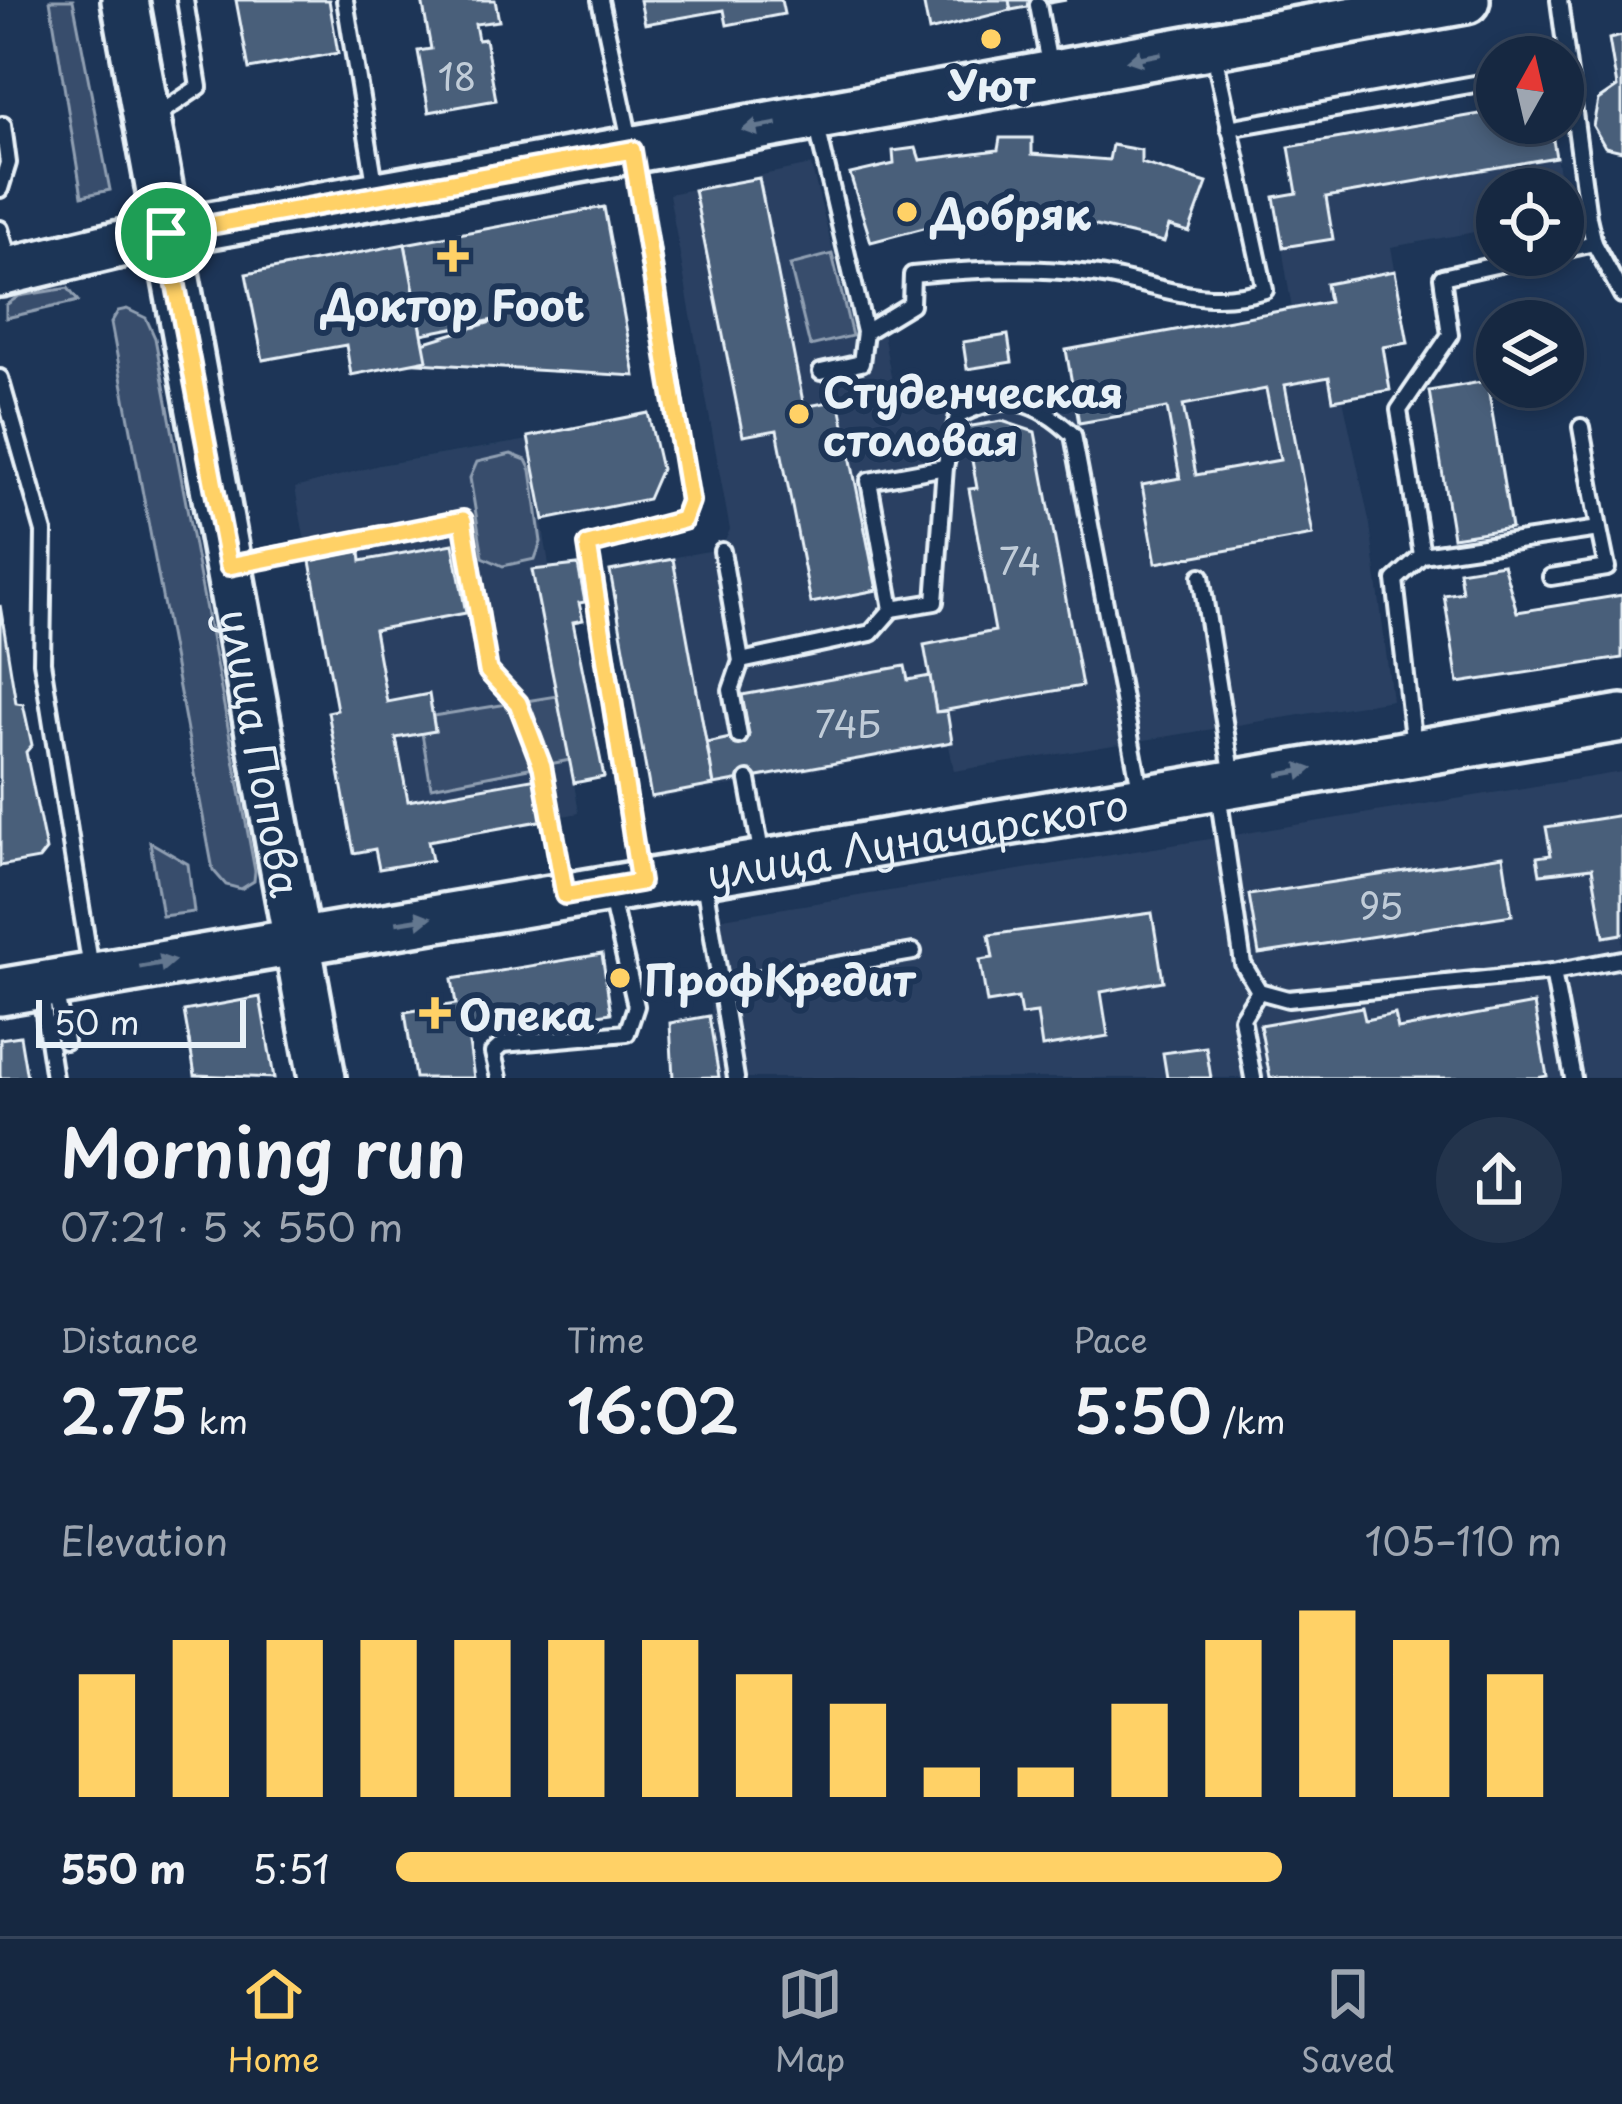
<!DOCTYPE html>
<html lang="en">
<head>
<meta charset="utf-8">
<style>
  :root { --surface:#162841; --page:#23344c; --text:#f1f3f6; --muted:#9ea6b1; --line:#35445a; --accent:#ffd166 }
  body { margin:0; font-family:"Playpen Sans",sans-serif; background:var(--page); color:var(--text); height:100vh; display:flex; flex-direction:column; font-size:45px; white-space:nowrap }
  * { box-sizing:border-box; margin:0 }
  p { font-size:39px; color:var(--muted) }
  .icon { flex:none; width:66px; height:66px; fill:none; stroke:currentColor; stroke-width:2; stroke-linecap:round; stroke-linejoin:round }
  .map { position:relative; height:1078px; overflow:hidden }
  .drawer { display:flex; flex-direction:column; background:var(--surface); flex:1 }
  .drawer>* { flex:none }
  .needle { width:78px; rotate:8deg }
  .controls { position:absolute; left:1476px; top:36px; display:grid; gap:24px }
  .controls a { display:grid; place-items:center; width:108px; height:108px; border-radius:50%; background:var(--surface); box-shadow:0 6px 18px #0003,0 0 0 3px var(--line); font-size:60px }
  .scale { position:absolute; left:36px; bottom:30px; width:210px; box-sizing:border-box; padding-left:12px; border:6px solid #e8f1f8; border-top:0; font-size:33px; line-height:42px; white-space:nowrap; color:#e8f1f8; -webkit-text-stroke:9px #1d3557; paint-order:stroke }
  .pin { position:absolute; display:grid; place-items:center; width:102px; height:102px; color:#fff; margin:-51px; border:6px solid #fff; border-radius:50%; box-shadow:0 3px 12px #0007 }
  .round { display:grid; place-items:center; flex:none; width:126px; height:126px; border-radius:63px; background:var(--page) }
  .headline { display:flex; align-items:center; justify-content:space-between; height:204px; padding:0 60px }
  h1 { font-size:66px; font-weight:600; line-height:90px }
  .figures { display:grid; grid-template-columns:repeat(3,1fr); gap:18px; height:204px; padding:12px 60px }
  .figures div { display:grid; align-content:center }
  .figures b { font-size:60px; font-weight:600 }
  .figures small { font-size:33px; font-weight:400 }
  .figures p { font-size:33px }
  .chart { height:336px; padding:24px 60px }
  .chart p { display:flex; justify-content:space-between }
  .chart svg { width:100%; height:216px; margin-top:12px; stroke:var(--accent); stroke-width:6 }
  ul { padding:0 60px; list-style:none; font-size:39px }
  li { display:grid; grid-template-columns:192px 144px 1fr; align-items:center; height:90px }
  li i { height:30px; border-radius:15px; background:var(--accent) }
  .tabs { display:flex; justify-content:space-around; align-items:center; height:168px; border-top:3px solid var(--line); background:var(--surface); font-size:33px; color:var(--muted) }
  .tabs a { display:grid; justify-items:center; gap:6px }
  .tabs .active { color:var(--accent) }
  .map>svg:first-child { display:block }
  .built { fill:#2a4162 }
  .green { fill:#374d6c; stroke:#909fb2; stroke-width:3 }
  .building { fill:#495e7a; stroke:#e8f1f8; stroke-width:3; fill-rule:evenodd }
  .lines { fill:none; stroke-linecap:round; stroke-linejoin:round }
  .service-casing { stroke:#e8f1f8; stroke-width:22 }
  .primary-casing { stroke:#e8f1f8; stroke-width:54 }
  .service { stroke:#1d3557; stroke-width:14 }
  .primary { stroke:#1d3557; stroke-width:45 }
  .oneway { fill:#64778f }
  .route-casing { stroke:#fff; stroke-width:24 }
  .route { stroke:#ffd166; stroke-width:15 }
  .poi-dot { fill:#ffd166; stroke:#1d3557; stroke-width:4.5 }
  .labels { text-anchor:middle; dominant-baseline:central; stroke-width:12; stroke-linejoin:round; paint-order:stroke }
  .number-label { font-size:36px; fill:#c0ccd8 }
  .poi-label { font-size:42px; font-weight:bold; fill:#e8f1f8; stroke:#1d3557; text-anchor:start }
  .street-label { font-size:42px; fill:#e8f1f8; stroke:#1d3557 }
</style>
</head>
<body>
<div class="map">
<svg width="1622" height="1078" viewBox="0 0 1622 1078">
  <rect width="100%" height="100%" fill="#1d3557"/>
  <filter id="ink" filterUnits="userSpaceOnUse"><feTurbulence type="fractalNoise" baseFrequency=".00833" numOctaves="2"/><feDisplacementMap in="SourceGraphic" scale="24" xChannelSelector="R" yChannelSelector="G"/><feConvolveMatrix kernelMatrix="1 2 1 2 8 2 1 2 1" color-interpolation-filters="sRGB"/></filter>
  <g filter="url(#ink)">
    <g class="built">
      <polygon points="1497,111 1497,123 1550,123 1562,189 1497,189 1497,228 1391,247 1408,343 1383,348 1390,390 1343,399 1370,525 1392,700 954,771 949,745 650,800 608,569 720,549 730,530 669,194 811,165 855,337 883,333 897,409 1011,394 1033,397 1073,393 1066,350 1292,309 1274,197 1297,193 1289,147"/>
      <polygon points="529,440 549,565 585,602 580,603 583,620 573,623 604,777 574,783 579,813 429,841 432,860 379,869 375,849 354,853 328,712 337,709 295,488 379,465"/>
      <polygon points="1622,772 1622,1078 720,1078 699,922"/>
    </g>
    <g class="green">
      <polygon points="50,0 73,0 110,190 82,196"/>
      <polygon points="832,254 852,336 810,346 790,265"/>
      <polygon points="68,288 78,301 6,318 6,305 19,296"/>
      <polygon points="127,309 146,318 155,338 255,871 254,881 241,889 226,885 213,870 111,323 118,311"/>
      <polygon points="511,454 526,460 531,470 541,542 535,559 503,566 483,557 470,478 477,462"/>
      <polygon points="557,696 570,760 431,787 422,733 435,731 433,716"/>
      <polygon points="150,842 188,864 194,912 162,916"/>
    </g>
    <g class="building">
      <polygon points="236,0 329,0 338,53 249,69"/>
      <polygon points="422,0 495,0 499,21 475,24 478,40 485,39 496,100 429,112 418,51 431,49"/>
      <polygon points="640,0 781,0 784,14 727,25 724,10 645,24"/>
      <polygon points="923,0 1009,0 1011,10 929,31"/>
      <polygon points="1009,0 1066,0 1011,10"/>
      <polygon points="1622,36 1622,151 1605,147 1593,126 1598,100 1617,87 1609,39"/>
      <polygon points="1497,111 1497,123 1550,123 1556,157 1326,197 1333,239 1283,247 1274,197 1297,193 1289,147"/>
      <polygon points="1000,138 1032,138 1032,154 1109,160 1112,145 1141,150 1141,163 1207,183 1189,232 1169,226 1164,242 1092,225 1000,219 939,224 871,242 850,174 894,164 893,151 916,148 920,160 998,150"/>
      <polygon points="759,178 804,407 839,400 877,590 811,603 777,430 743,436 694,190"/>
      <polygon points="604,207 635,376 367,360 504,318 422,334 405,244"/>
      <polygon points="405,244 427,360 351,375 346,345 263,360 246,274"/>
      <path d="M1395 271 1408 343 1383 347 1390 390 1333 400 1329 377 1285 385 1313 535 1156 563 1142 485 1180 478 1167 408 1079 423 1066 350 1329 302 1326 284ZM1266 389 1280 460 1196 475 1183 405Z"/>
      <polygon points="1008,335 1012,362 967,369 963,342"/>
      <polygon points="1487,381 1511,528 1453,537 1429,391"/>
      <polygon points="648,413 661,469 648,499 544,520 528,437"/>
      <polygon points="1002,421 1035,432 1082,686 936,712 924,645 995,631 969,489 977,488 966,427"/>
      <polygon points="453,544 466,613 374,630 387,702 429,694 435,731 396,738 408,801 537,778 545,820 428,841 432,860 379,869 375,849 354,853 328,712 337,710 310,561 360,551 361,561"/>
      <polygon points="673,559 714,785 651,797 610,571"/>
      <polygon points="1503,564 1517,612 1622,595 1622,658 1458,683 1444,595 1462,592 1459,571"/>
      <polygon points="578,565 585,602 579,603 583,620 573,622 604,777 574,783 532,570"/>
      <polygon points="0,605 16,703 23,704 32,745 26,752 46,850 39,859 0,866"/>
      <polygon points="905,666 908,680 930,676 936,712 947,711 952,742 714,785 707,743 749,734 742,695"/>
      <polygon points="1622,815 1622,934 1604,937 1592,868 1540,874 1537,857 1551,855 1546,827"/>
      <polygon points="1503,856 1512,915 1259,954 1249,895"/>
      <polygon points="1152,913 1163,981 1101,992 1108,1036 1042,1047 1037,1013 1021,1015 1018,998 987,1003 980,960 993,958 989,935"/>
      <polygon points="602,954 611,1013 468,1036 474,1078 415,1078 405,1012 456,1004 452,979"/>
      <polygon points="260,997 274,1078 195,1075 184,1011"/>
      <polygon points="1534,1004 1547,1076 1537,1078 1270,1078 1260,1025 1362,1007 1365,1020 1395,1014 1398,1029"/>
      <polygon points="709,1016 719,1077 673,1078 670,1023"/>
      <polygon points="20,1036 27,1078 0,1078 0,1039"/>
      <polygon points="1206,1047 1211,1078 1167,1078 1163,1053"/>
    </g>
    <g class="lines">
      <defs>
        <g id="service">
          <polyline points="345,0 376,190"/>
          <polyline points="600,0 643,201 690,501 683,520 588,545 639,875"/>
          <polyline points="1559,0 1588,217 1594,243 1622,295"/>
          <polyline points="1038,5 1050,70"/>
          <polyline points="156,116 199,87 185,0"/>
          <polyline points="816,122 865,332 861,363 821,372"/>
          <polyline points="1229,128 1497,80"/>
          <polyline points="0,189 8,163 3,125"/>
          <polyline points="0,229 11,266"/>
          <polyline points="1563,250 1594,243"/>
          <path d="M865 332 911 304 912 275C971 269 1031 266 1091 274 1156 282 1197 310 1265 290L1213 49"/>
          <polyline points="0,378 44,532 42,662 91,969"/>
          <polyline points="1581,427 1599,529"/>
          <polyline points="722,551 741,661 731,690 739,736"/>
          <polyline points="1422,555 1599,529 1607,568 1551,577"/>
          <polyline points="234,564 463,520 488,671 517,703 542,766 564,893"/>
          <polyline points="1201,576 1233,778"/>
          <path d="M892 609 935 602 945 467 958 416C1006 391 1036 400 1073 435L1141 794"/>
          <polyline points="741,661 871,633 892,609 869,481 945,467"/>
          <polyline points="1414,747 1395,580 1422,555 1399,410 1450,335 1442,277 1540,255"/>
          <polyline points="748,780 762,857"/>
          <polyline points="1218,793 1243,964 1259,991 1288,999 1553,972 1622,959"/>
          <polyline points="704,882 736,1078"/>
          <polyline points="1553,972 1573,1078"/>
          <polyline points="721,985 913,952"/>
          <polyline points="55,988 65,1041"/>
          <polyline points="41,994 54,1078"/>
          <polyline points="499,1078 493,1053 503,1044 627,1033 636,1006 611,898"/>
          <polyline points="1253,1078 1242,1018 1259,991"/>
        </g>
        <g id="primary">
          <path id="s1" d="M125 0 322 1078"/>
          <polyline points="0,273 166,233 1466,0"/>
          <path id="s2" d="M0 992 1622 718"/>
        </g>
      </defs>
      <use href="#service" class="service-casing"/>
      <use href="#primary" class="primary-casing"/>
      <use href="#service" class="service"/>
      <use href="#primary" class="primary"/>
    </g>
    <defs><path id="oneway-solid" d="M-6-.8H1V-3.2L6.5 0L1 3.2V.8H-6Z" transform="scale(3)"/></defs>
    <g class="oneway">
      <use href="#oneway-solid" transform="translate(1144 57) rotate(169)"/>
      <use href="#oneway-solid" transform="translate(760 127) rotate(170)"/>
      <use href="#oneway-solid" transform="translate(1295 772) rotate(-10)"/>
      <use href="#oneway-solid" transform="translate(414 920) rotate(-9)"/>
      <use href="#oneway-solid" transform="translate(157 964) rotate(-10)"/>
    </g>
  </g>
  <g class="lines" filter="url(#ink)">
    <defs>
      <polygon id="route" points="632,150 690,501 683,520 588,545 640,882 565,895 542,766 518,703 488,671 463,520 229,566 166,233"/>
    </defs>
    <use href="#route" class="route-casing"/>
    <use href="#route" class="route"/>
  </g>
  <g class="poi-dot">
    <circle cx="991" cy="39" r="12"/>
    <circle cx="907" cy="212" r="12"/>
    <path d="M447 238h12v12h12v12h-12v12h-12v-12h-12v-12h12z"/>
    <circle cx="799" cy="414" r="12"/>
    <circle cx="620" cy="978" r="12"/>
    <path d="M429 995h12v12h12v12h-12v12h-12v-12h-12v-12h12z"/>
  </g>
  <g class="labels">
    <g class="number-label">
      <text x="457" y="76">18</text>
      <text x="1020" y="560">74</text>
      <text x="848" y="723">74Б</text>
      <text x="1381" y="905">95</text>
    </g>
    <g class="poi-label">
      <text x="991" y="83" text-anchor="middle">Уют</text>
      <text x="931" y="212">Добряк</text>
      <text x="453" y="303" text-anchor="middle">Доктор Foot</text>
      <text x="823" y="390">Студенческая<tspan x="823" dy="48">столовая</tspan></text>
      <text x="644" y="978">ПрофКредит</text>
      <text x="459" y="1013">Опека</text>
    </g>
    <g class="street-label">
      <text stroke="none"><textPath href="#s1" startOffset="765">улица Попова</textPath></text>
      <text stroke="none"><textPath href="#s2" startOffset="930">улица Луначарского</textPath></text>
    </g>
  </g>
</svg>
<div class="controls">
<a><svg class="needle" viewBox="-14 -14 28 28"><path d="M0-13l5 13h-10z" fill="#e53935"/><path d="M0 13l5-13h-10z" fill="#9ea6b1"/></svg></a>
<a><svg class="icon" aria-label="locate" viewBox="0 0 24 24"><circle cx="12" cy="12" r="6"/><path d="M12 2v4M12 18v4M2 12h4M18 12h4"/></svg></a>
<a><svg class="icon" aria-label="layers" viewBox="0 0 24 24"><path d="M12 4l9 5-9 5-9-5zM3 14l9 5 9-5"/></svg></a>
</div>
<div class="scale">50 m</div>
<div class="pin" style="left:166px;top:233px;background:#1e9e55"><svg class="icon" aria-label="arrive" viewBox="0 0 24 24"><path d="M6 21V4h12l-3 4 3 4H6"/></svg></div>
</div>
<section class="drawer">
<div class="headline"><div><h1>Morning run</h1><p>07:21 · 5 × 550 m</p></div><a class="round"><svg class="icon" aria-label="share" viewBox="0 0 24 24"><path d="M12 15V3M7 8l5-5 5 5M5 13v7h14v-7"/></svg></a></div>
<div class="figures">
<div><p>Distance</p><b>2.75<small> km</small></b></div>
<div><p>Time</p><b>16:02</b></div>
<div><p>Pace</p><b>5:50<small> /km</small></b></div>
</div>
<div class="chart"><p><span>Elevation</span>105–110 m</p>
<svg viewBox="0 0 160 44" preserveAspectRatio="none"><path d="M5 44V19M15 44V12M25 44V12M35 44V12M45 44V12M55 44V12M65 44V12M75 44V19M85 44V25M95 44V38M105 44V38M115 44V25M125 44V12M135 44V6M145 44V12M155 44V19"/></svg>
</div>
<ul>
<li><b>550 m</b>5:51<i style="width:76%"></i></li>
</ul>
</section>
<nav class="tabs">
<a class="active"><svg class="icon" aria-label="home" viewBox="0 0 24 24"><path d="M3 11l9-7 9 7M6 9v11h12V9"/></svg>Home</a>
<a><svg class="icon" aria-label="map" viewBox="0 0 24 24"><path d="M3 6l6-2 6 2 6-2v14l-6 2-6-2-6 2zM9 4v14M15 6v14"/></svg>Map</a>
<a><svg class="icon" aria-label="saved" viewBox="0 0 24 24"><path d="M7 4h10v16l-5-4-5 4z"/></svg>Saved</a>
</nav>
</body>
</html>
